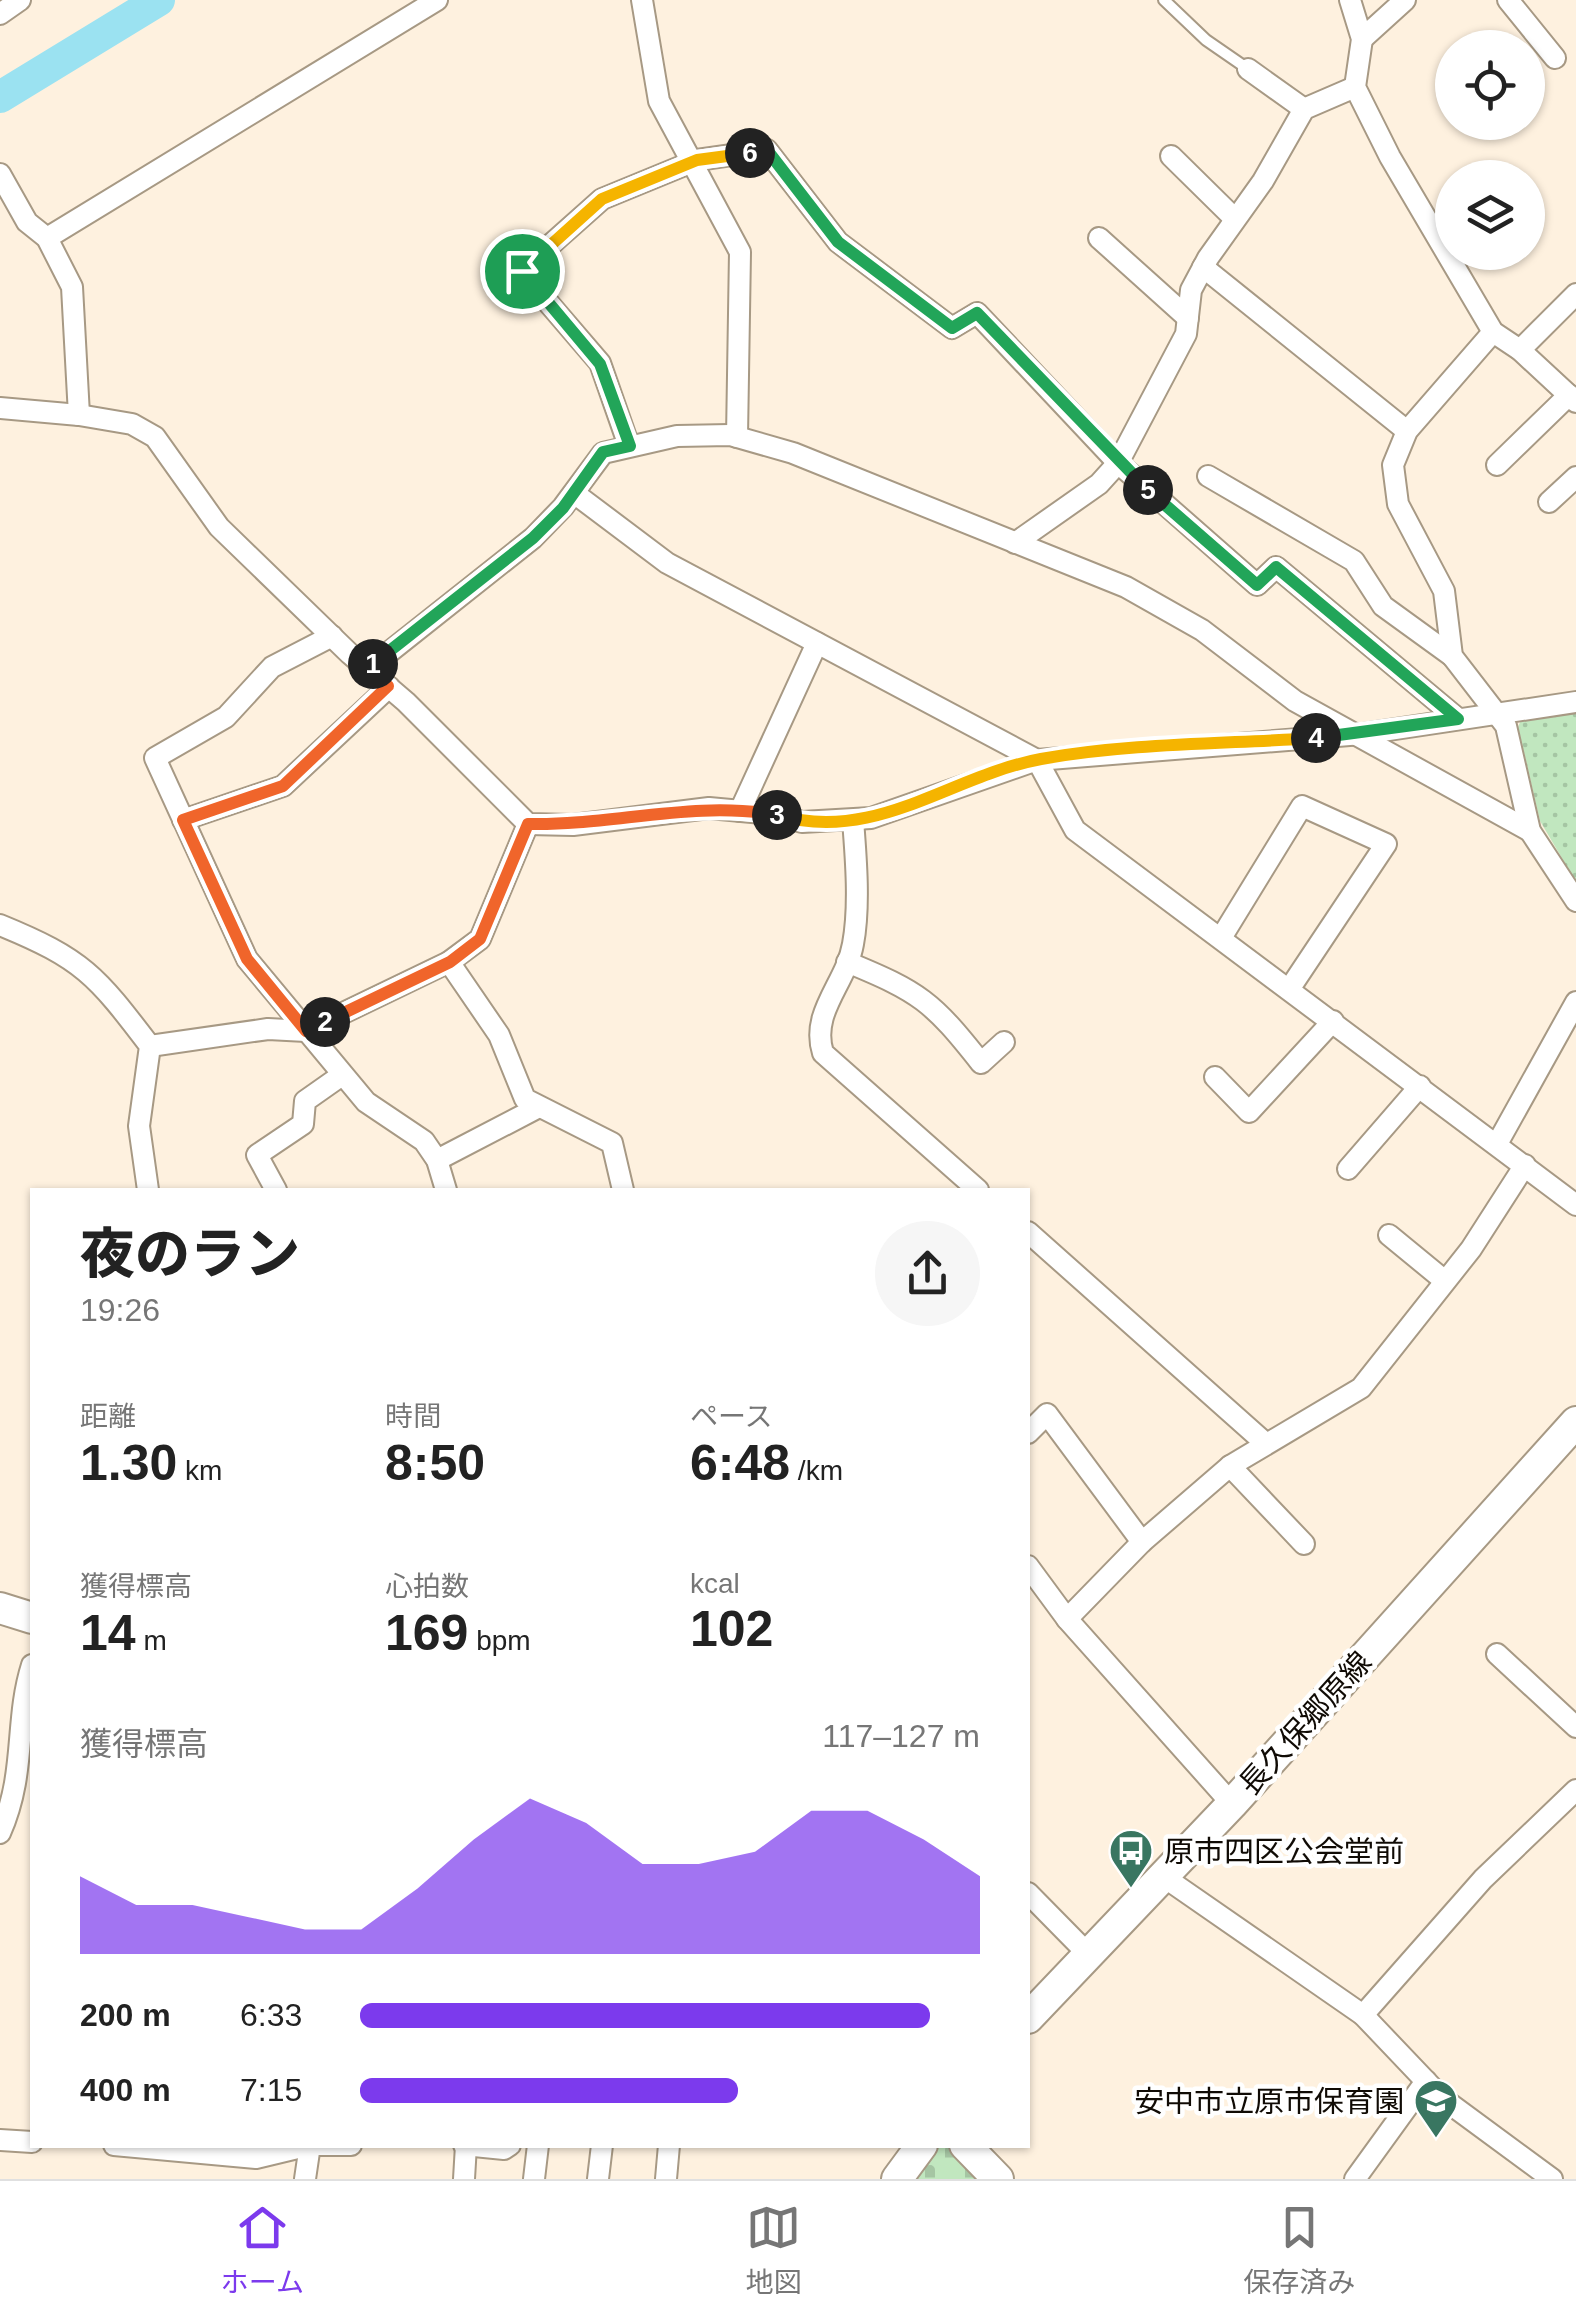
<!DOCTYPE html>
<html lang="ja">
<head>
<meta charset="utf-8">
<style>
  :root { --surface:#fff; --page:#f6f6f6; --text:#222; --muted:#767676; --line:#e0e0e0; --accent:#7c3aed }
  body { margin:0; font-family:Arial,"Noto Sans JP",sans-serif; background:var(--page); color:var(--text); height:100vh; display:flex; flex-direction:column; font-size:38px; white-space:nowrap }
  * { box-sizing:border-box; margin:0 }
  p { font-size:32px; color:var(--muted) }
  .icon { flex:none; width:55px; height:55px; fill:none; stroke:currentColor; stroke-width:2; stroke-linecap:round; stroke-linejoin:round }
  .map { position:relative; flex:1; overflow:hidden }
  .side { position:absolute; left:30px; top:1188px; width:1000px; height:960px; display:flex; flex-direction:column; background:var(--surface); border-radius:0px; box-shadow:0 2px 8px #0004 }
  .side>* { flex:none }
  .buttons { position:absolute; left:1435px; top:30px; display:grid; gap:20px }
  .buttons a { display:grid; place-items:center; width:110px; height:110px; border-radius:50%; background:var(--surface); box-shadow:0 2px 8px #0004; font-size:50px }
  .pin { position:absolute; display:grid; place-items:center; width:85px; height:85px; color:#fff; margin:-42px; border:5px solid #fff; border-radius:50%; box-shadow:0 2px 10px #0007 }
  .km { position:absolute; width:50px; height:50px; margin:-25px; border-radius:50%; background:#222; color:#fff; font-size:28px; line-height:50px; text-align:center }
  .round { display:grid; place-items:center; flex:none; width:105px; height:105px; border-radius:52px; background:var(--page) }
  .overview { display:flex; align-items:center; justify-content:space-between; height:170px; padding:0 50px }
  h1 { font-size:55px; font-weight:800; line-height:75px }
  .figures { display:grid; grid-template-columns:repeat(3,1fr); gap:15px; height:170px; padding:10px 50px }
  .figures div { display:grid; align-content:center }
  .figures b { font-size:50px; font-weight:800 }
  .figures small { font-size:28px; font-weight:400 }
  .figures p { font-size:28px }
  .chart { height:280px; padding:20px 50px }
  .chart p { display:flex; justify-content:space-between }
  .chart svg { width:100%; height:180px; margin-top:10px; fill:var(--accent); opacity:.7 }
  ul { padding:0 50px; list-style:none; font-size:32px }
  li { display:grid; grid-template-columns:160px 120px 1fr; align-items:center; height:75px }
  li i { height:25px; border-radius:12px; background:var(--accent) }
  .tab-bar { display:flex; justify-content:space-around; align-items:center; height:140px; border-top:2px solid var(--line); background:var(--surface); font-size:28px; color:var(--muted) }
  .tab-bar a { display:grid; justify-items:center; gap:5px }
  .tab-bar .active { color:var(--accent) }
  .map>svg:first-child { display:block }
  .cemetery { fill:url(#cemetery-stones) }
  .park { fill:url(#park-dots) }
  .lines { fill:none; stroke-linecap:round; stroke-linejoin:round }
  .river { stroke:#9be2f1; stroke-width:32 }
  .lane-casing { stroke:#a79984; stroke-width:14 }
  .street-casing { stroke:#a79984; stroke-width:24 }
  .secondary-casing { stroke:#a79984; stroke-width:34 }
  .lane { stroke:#fff; stroke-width:10 }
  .street { stroke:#fff; stroke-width:20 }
  .secondary { stroke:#fff; stroke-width:30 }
  .split-1-casing { stroke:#fff; stroke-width:20 }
  .split-2-casing { stroke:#fff; stroke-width:20 }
  .split-3-casing { stroke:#fff; stroke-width:20 }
  .split-4-casing { stroke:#fff; stroke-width:20 }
  .split-5-casing { stroke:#fff; stroke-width:20 }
  .split-6-casing { stroke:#fff; stroke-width:20 }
  .split-7-casing { stroke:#fff; stroke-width:20 }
  .split-1 { stroke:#22a559; stroke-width:12 }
  .split-2 { stroke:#f0652b; stroke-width:12 }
  .split-3 { stroke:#f0652b; stroke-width:12 }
  .split-4 { stroke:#f5b400; stroke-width:12 }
  .split-5 { stroke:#22a559; stroke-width:12 }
  .split-6 { stroke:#22a559; stroke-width:12 }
  .split-7 { stroke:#f5b400; stroke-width:12 }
  .labels { text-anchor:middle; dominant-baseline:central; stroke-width:9; stroke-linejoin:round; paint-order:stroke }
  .street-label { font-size:30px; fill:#100b05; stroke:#fff }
  .poi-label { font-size:30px; fill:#100b05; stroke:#fff; text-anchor:start }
</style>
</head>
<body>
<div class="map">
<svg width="1576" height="2179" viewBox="0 0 1576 2179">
  <defs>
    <pattern id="cemetery-stones" width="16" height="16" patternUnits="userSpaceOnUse" patternTransform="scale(2.5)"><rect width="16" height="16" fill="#c1e7bf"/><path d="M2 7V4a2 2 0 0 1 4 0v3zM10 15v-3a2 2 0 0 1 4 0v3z" fill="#a5c5a3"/></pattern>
    <pattern id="park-dots" width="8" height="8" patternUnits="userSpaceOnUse" patternTransform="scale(2.5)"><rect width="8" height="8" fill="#c1e7bf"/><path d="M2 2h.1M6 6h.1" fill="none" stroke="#a5c5a3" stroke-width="1.8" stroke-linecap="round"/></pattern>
  </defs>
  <rect width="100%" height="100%" fill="#fef1df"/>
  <polygon class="cemetery" points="953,2145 984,2179 913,2179 937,2146"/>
  <polygon class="park" points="1576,711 1576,882 1540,821 1518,727 1522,718"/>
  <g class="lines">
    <polyline class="river" points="0,97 159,0"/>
    <defs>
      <polyline id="lane" points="1164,0 1206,40 1248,69"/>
      <g id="street">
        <polyline points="642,0 659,101 740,252 737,437"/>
        <polyline points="1350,0 1362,39 1355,87 1390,157 1493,332 1520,350 1576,402"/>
        <polyline points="1508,0 1555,58"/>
        <polyline points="0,14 20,0"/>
        <polyline points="1362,39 1405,0"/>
        <polyline points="1248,69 1304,109"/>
        <polyline points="1171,156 1235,219"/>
        <polyline points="0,174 27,222 47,238 72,287 79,415"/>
        <polyline points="47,238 437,0"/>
        <polyline points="1099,238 1188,318"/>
        <polyline points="1203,267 1407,431"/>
        <polyline points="1493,332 1407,431 1393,465 1398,504 1444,591 1452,656 1506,726 1530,831 1576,901"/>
        <polyline points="1520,350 1576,294"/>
        <polyline points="0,408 79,415 132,424 155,437 219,527 350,654 406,702 528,824 573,825 709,808 773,814 802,822 871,818 1037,760 1362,734 1576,702"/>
        <polyline points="629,446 600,363 521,271 602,199 697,160 767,150 838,242 952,328 977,313 1118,463 1257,585 1276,567 1458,719"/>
        <polyline points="1497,465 1569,395"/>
        <polyline points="1208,476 1354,561 1383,606 1452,656"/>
        <polyline points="574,493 667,563 1037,760 1075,830 1576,1205"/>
        <polyline points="1549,502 1576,477"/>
        <polyline points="1015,543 1099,484 1118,463 1186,334 1191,290 1208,258 1263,181 1304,109 1355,87"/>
        <polyline points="332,636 272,667 226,717 155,758 247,959 366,1102 424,1141 437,1160 446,1190"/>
        <polyline points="368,669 533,538 563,507 603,453 677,436 730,435 793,453 1126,587 1202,630 1295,701 1530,831"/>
        <polyline points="740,811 817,643"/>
        <polyline points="183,820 283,786 389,687"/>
        <path d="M853 820C856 858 860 907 853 944 846 984 810 1012 823 1053L978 1190"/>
        <path d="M0 925C83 959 96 975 150 1046L139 1126 148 1190"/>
        <polyline points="1221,938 1302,806 1386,844 1290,988"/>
        <polyline points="449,962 499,1035 525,1099 612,1143 623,1190"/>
        <path d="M847 962C920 992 932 1001 981 1063L1004 1042"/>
        <polyline points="150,1046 268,1029 306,1031 449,962 480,939 528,824"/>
        <polyline points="1215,1077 1249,1112 1333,1021"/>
        <polyline points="1497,1144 1576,1002"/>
        <polyline points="437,1160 539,1107"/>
        <polyline points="1348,1169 1420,1086"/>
        <polyline points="276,1190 257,1155 303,1124 305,1101 342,1075"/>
        <polyline points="1028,1232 1264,1442"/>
        <polyline points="1389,1235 1445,1281"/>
        <polyline points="1028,1433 1047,1414 1142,1542"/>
        <polyline points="1230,1466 1304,1544"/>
        <polyline points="1028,1566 1067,1619 1232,1804"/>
        <polyline points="1067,1619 1142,1542 1230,1466 1361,1388 1471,1249 1525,1165"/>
        <polyline points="1497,1654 1576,1727"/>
        <path d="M0 1833C27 1772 14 1722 32 1665"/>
        <polyline points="1164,1877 1363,2015 1442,2098 1552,2179"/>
        <polyline points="1028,1893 1088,1954"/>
        <polyline points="1363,2015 1483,1879 1576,1790"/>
        <polyline points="0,2140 32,2142"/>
        <polyline points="114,2145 256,2158 310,2145 351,2145"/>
        <polyline points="464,2145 504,2149 510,2145"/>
        <polyline points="305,2179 310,2145"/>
        <polyline points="464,2179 466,2145"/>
        <polyline points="534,2179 538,2145"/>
        <polyline points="598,2179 602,2145"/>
        <polyline points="666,2179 669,2145"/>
        <polyline points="1355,2179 1426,2081"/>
      </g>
      <g id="secondary">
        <polyline points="0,1608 32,1618"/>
        <polyline points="1028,2018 1232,1804 1576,1422"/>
        <polyline points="965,2145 998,2179"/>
        <polyline points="897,2179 922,2145"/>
      </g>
    </defs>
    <use href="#lane" class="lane-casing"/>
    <use href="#street" class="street-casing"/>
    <use href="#secondary" class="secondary-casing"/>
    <use href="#lane" class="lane"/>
    <use href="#street" class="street"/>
    <use href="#secondary" class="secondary"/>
  </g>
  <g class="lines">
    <defs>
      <polyline id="split-1" points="373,664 533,538 563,508 603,452 630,446 600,364 522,271"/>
      <polyline id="split-2" points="325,1022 306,1031 247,959 183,820 283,786 388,686 368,669 373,664"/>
      <path id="split-3" d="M325 1022 450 962 480 939 528 824C611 826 693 800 777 815"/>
      <path id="split-4" d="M777 815C876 844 949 776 1041 759 1131 743 1225 744 1316 738"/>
      <polyline id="split-5" points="1148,490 1257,585 1276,567 1458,719 1316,738"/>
      <polyline id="split-6" points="750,153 767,150 838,242 952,328 977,313 1148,490"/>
      <polyline id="split-7" points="522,271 602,199 697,160 750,153"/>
    </defs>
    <use href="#split-1" class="split-1-casing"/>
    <use href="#split-2" class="split-2-casing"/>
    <use href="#split-3" class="split-3-casing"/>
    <use href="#split-4" class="split-4-casing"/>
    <use href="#split-5" class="split-5-casing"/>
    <use href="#split-6" class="split-6-casing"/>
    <use href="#split-7" class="split-7-casing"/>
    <use href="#split-1" class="split-1"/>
    <use href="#split-2" class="split-2"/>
    <use href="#split-3" class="split-3"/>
    <use href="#split-4" class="split-4"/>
    <use href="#split-5" class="split-5"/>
    <use href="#split-6" class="split-6"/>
    <use href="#split-7" class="split-7"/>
  </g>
  <defs>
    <symbol id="bus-pin" viewBox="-11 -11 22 30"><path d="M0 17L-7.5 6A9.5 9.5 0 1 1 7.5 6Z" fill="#397661" stroke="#fff"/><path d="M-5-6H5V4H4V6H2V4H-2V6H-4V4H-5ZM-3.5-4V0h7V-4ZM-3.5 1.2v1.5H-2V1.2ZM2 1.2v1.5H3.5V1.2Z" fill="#fff"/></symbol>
    <symbol id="school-pin" viewBox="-11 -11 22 30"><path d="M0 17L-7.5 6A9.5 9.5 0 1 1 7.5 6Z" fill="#397661" stroke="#fff"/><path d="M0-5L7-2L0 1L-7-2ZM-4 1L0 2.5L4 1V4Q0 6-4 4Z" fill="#fff"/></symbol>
  </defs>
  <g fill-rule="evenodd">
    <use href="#bus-pin" x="1106" y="1826" width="50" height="68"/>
    <use href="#school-pin" x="1411" y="2076" width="50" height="68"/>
  </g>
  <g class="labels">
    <g class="street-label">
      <text transform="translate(1305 1723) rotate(-48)">長久保郷原線</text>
    </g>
    <g class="poi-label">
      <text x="1164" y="1851">原市四区公会堂前</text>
      <text x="1404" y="2101" text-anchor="end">安中市立原市保育園</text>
    </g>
  </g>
</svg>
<div class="buttons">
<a><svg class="icon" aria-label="locate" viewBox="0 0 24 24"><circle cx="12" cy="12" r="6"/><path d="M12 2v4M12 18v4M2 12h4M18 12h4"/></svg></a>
<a><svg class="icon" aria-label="layers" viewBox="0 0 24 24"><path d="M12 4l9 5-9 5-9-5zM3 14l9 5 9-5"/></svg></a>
</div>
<div class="pin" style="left:522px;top:271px;background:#1e9e55"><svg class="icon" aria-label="arrive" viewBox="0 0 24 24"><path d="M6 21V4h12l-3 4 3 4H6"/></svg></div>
<b class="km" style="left:373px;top:664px">1</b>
<b class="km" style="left:325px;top:1022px">2</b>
<b class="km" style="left:777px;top:815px">3</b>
<b class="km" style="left:1316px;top:738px">4</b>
<b class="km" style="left:1148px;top:490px">5</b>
<b class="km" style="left:750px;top:153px">6</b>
<section class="side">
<div class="overview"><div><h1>夜のラン</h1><p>19:26</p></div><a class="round"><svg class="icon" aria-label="share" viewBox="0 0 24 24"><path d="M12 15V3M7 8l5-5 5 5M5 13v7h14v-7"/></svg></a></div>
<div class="figures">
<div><p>距離</p><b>1.30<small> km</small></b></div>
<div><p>時間</p><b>8:50</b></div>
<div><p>ペース</p><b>6:48<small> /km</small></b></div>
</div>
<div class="figures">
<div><p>獲得標高</p><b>14<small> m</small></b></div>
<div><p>心拍数</p><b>169<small> bpm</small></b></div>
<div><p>kcal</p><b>102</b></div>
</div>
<div class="chart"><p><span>獲得標高</span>117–127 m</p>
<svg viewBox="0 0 160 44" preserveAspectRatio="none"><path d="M0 44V25L10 32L20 32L30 35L40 38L50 38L60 28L70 16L80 6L90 12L100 22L110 22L120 19L130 9L140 9L150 16L160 25V44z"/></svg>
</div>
<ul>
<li><b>200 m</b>6:33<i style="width:92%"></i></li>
<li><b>400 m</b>7:15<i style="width:61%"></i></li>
</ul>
</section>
</div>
<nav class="tab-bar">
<a class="active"><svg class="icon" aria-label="home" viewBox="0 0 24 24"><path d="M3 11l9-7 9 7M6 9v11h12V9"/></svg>ホーム</a>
<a><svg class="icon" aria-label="map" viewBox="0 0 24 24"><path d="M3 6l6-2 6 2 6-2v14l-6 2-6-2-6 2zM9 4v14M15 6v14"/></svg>地図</a>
<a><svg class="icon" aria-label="saved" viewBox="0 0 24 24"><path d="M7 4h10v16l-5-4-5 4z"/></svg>保存済み</a>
</nav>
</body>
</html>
